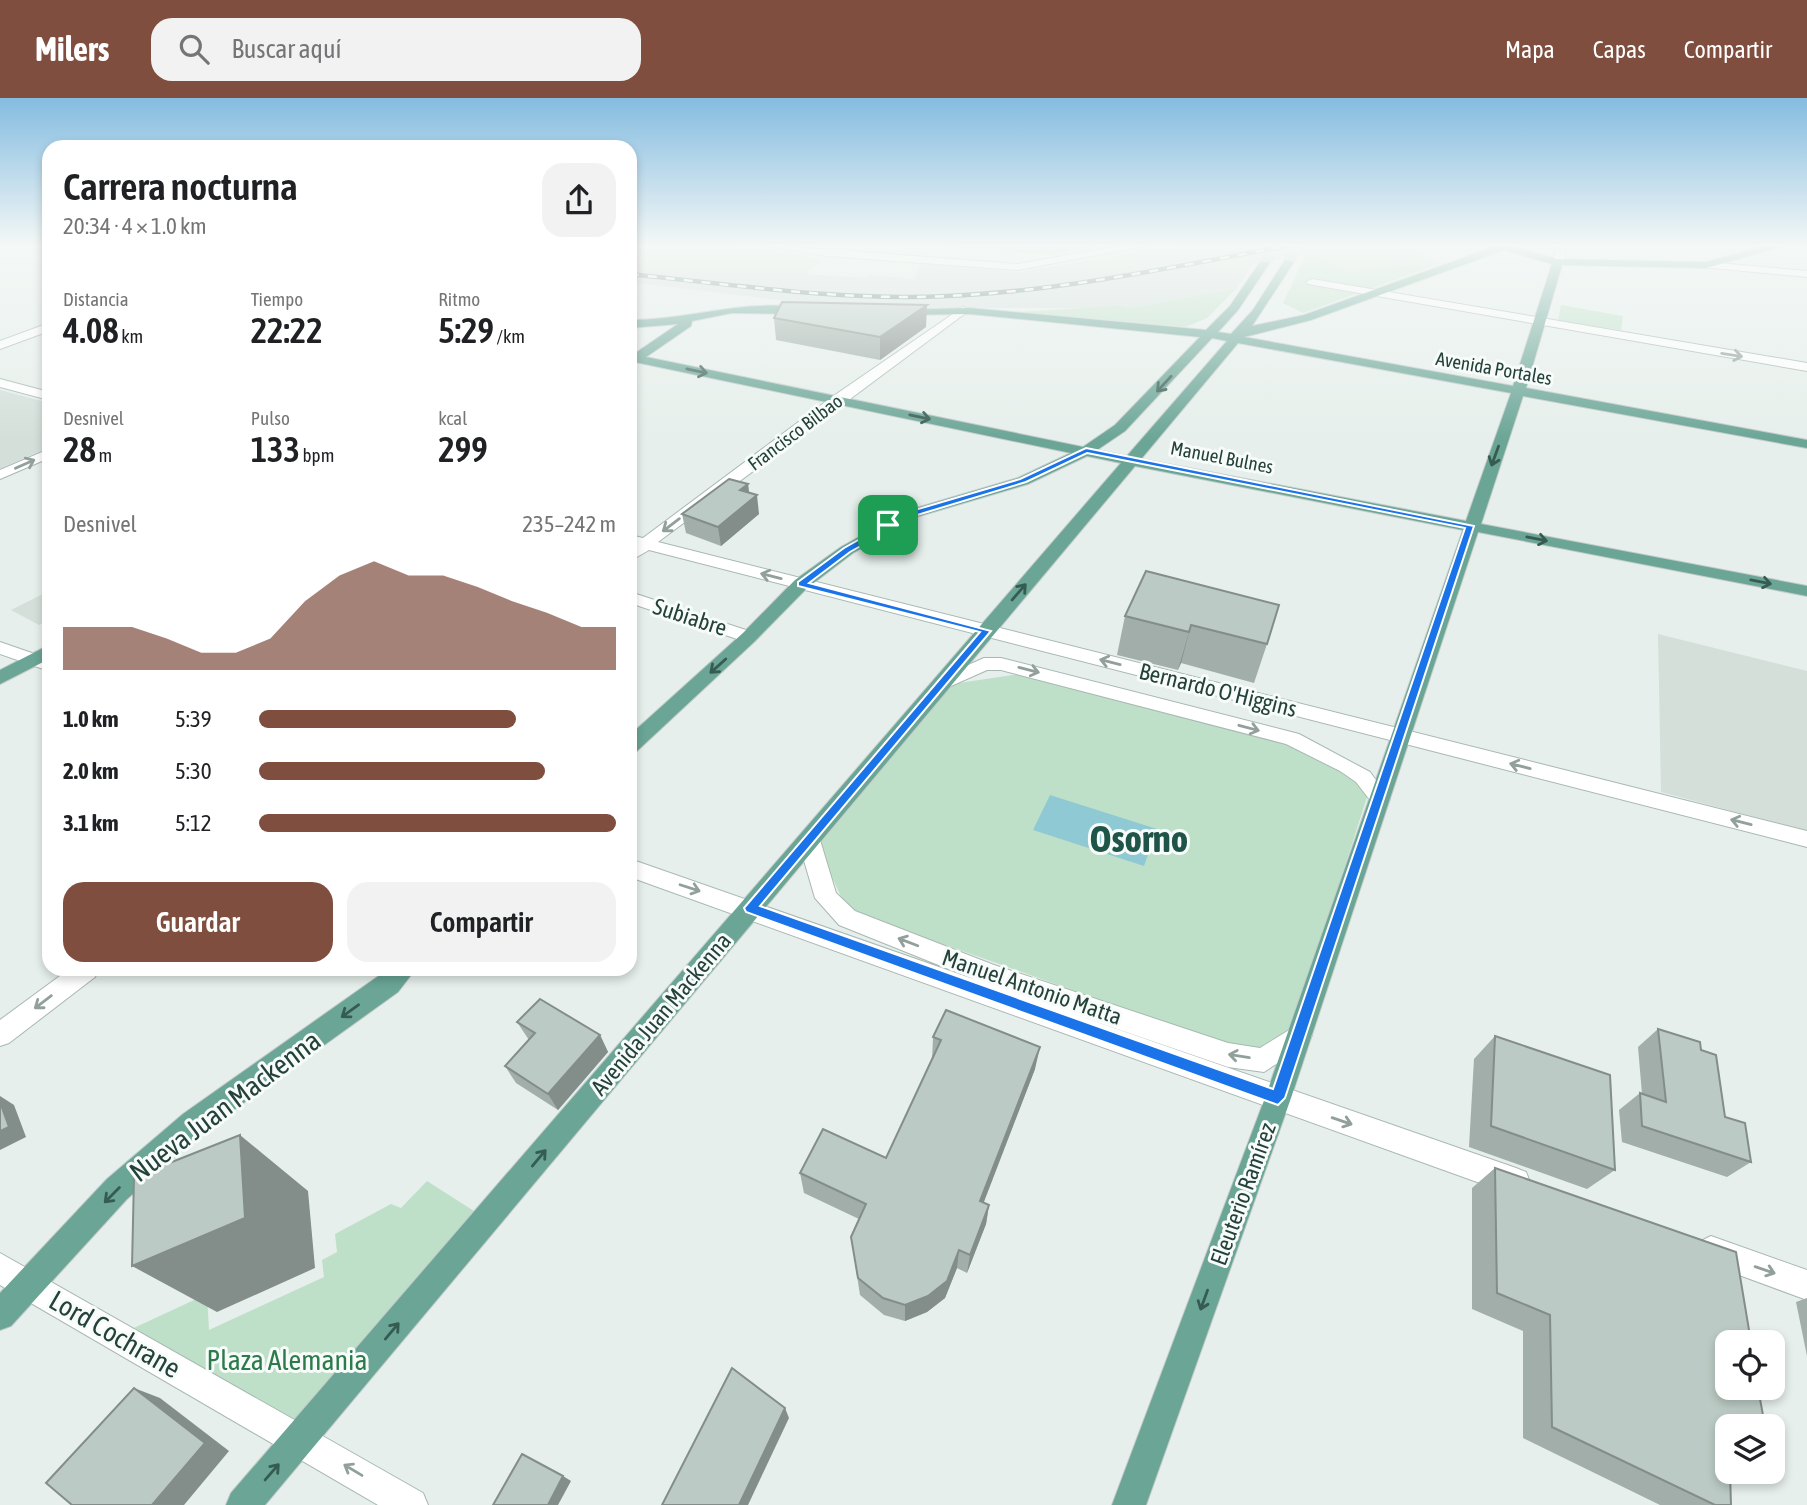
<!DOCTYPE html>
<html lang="es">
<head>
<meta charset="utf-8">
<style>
  :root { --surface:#fff; --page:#f2f2f2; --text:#202124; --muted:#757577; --accent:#7f4e3f }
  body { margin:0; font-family:"Asap Condensed",sans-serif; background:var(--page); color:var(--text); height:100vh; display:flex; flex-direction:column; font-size:26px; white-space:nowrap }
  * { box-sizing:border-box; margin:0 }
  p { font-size:23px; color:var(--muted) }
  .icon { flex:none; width:38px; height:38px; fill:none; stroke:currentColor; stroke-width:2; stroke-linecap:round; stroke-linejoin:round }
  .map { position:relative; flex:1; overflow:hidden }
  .drawer { position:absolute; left:42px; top:42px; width:595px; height:836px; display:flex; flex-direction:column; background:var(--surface); border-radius:21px; box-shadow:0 4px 10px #0003 }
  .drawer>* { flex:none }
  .tools { position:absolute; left:1715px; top:1232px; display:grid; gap:14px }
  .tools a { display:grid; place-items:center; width:70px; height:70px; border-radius:14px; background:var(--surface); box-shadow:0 4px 10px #0003; font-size:35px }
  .pin { position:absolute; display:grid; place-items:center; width:60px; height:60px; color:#fff; margin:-30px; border-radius:14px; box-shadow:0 4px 10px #0006 }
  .round { display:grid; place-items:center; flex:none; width:74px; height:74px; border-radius:21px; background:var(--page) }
  .summary { display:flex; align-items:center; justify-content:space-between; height:119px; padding:0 21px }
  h1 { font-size:38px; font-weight:600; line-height:52px }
  .stats { display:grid; grid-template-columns:repeat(3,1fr); gap:10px; height:119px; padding:7px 21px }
  .stats div { display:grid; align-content:center }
  .stats b { font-size:35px; font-weight:600 }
  .stats small { font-size:19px; font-weight:400 }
  .stats p { font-size:19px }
  .chart { height:196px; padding:14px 21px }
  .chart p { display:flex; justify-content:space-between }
  .chart svg { width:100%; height:126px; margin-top:7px; fill:var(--accent); opacity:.7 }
  .action { display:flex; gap:14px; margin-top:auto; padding:14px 21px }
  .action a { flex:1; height:80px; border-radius:21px; background:var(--accent); color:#fff; font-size:28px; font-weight:600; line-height:80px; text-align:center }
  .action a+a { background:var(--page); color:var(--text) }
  ul { padding:0 21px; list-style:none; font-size:23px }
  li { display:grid; grid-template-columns:112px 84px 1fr; align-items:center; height:52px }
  li i { height:18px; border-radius:9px; background:var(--accent) }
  header { display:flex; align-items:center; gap:42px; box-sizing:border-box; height:98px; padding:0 35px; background:var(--accent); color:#fff }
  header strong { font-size:33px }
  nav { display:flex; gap:38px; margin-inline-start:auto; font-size:24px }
  .search { width:490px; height:63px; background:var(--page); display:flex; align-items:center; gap:18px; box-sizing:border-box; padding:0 24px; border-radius:21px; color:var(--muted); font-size:26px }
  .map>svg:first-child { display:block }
  .built { fill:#d4dfda }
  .green { fill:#bfe0c8 }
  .water { fill:#8ec9d4 }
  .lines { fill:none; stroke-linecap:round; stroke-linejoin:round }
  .major-tunnel { stroke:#bfccc8; stroke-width:11; stroke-dasharray:11 6; stroke-linecap:butt }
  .minor-casing { stroke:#a8b8b2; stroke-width:2 }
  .major-casing { stroke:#c2cac8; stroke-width:2 }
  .minor { fill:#fff; fill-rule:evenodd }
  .major { fill:#6aa596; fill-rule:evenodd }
  .rail-casing { stroke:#5f7d75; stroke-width:4.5 }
  .rail { stroke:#f7fbf9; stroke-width:2.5; stroke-dasharray:9; stroke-linecap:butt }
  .wall { fill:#a1aea9 }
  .shaded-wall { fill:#838d89 }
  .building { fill:#bbcac4; stroke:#838d89; stroke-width:2 }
  .oneway { stroke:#92a09c }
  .oneway2 { stroke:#365b51 }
  .route { fill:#1a73e8; stroke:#fff; stroke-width:2; fill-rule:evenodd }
  .labels { text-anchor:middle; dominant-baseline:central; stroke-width:6; stroke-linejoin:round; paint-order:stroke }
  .far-street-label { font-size:19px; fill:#24423a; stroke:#f7fbf9 }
  .street-label { font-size:23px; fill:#24423a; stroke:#f7fbf9 }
  .near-street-label { font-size:28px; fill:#24423a; stroke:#f7fbf9 }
  .near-park-label { font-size:28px; fill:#2d7a4b; stroke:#f7fbf9 }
  .town-label { font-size:37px; font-weight:bold; fill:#1f5548; stroke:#f7fbf9 }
</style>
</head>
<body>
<header>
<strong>Milers</strong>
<div class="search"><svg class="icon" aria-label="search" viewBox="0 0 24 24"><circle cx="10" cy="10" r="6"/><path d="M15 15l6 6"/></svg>Buscar aquí</div>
<nav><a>Mapa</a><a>Capas</a><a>Compartir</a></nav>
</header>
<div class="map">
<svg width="1807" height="1407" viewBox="0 0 1807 1407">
  <rect width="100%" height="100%" fill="#e6efeb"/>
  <g class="built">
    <polygon points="630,146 715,146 822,161 806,176 866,180 868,177 914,181 921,166 1019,174 1188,146 1394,146 1443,165 1425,171 1409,167 1347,174 1307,156 1252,167 1236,191 1130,210 880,210 847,205 844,210 630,184"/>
    <polygon points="0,292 49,305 49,349 0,371"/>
    <polygon points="49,493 49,522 39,527 11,512"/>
    <polygon points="1658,536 1807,573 1807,733 1661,694"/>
  </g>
  <g class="green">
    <polygon points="915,146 1100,146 1100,147 1052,157"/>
    <polygon points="1313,155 1347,174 1409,167 1425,171 1303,215 1283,205 1306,156"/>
    <polygon points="1236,191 1207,220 1185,229 1018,214 1117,208 1130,210"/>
    <polygon points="1561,207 1623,218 1621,232 1558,223"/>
    <polygon points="1019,576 1307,650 1360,687 1367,699 1290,939 1259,954 1235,950 847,812 818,748 952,586"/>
    <polygon points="427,1083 488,1122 300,1341 123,1235 207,1196 209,1232 324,1179 322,1162 337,1154 335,1136 391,1106 401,1110"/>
  </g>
  <polygon class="water" points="1050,697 1157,731 1144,768 1033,732"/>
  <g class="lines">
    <g class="major-tunnel">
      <polyline points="1289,164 1298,146"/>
      <polyline points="1264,166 1276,146"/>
    </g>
    <defs>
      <g id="minor">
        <polygon points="757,146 1018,166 1130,146 1155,146 1018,172 827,158"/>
        <polygon points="1557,146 1567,146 1563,164 1558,167 1553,164"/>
        <polygon points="1706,164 1807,173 1807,179 1702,169 1702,165"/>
        <polygon points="1312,181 1807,265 1807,273 1308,186 1306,184"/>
        <polygon points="963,209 969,212 967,214 658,444 1807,733 1807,749 649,452 630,463 630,450 633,448 630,447 630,437 643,440 832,299"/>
        <polygon points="49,225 49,233 0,251 0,243"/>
        <polygon points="0,281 49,294 49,302 0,289"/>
        <polygon points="49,351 49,360 0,381 0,372"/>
        <polygon points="630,494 755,535 758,539 755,543 743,543 630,505"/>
        <polygon points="0,544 49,561 49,573 0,556"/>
        <polygon points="984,560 1001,560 1299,636 1370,674 1390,701 1387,706 1373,706 1356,684 1340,673 1286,646 1001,572 987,572 942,592 933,586 935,582"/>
        <polygon points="809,734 817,736 820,742 836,795 855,813 994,867 1228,945 1260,950 1299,926 1308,929 1312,937 1308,945 1264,974 1228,969 1065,913 1516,1070 1526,1074 1530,1084 1526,1094 1516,1098 630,779 630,761 976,882 839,827 815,800 798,742 801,736"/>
        <polygon points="68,872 98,872 95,879 9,945 0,948 0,922"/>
        <polygon points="1711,1138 1807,1172 1807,1202 1701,1163 1696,1153 1701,1143"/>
        <polygon points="0,1155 423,1395 428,1407 378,1407 0,1187"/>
      </g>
      <g id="major">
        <path d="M1502 146 1558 161 1706 164 1773 146H1791L1706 170 1562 167 1526 290 1807 342V350L1523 298 1481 426 1807 488V498L1478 434 1291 1000 1146 1407H1112L1265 1000 1463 432 1135 368 265 1407H226L231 1395 1121 365 1087 358 1028 386 916 419 853 455 807 490 755 543 637 653 630 655V637L743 535 795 482 841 449 906 413 1018 380 1071 355 630 263V255L634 256 678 226 630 230V222C690 222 749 199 809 211L811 213 805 216 732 215 692 223 691 228 646 259 1083 349 1115 327 1200 239 970 216 900 217 896 216V212L970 210 1206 232 1230 208 1260 164H1268L1269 166 1238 212 1218 234 1231 236 1253 212 1285 162 1294 164 1252 228 1304 217ZM1504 152 1552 166 1513 288 1244 239 1311 222ZM1212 240 1227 243 1127 358 1097 352 1125 333ZM1238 245 1511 295 1466 423 1141 361Z"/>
        <polygon points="49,547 49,561 0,586 0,572"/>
        <polygon points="387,872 415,872 398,894 203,1034 127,1101 11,1228 0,1232 0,1195 107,1081 183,1016"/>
      </g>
    </defs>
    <use href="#minor" class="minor-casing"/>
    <use href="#major" class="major-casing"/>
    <use href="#minor" class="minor"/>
    <use href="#major" class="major"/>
    <defs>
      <path id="rail" d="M630 176C735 187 841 203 947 198 1065 193 1182 167 1298 146"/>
    </defs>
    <use href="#rail" class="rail-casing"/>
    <use href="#rail" class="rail"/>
  </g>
  <g class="wall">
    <polygon points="774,220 926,229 880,262 776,242"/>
    <polygon points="748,386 749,395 759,416 721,448 686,435 682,416"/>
    <polygon points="1146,473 1267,546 1254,585 1181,565 1178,572 1117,557 1125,518"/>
    <polygon points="517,924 600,937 608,954 558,1012 516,985 505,968 529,942"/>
    <polygon points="1658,931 1701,952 1725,1019 1751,1064 1727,1079 1622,1044 1619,1012 1640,995 1642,996 1638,949"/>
    <polygon points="1495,938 1615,1072 1587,1091 1469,1049 1474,961"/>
    <polygon points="933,939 1035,971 983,1105 989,1107 986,1126 967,1175 957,1170 945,1200 927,1214 905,1223 884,1217 860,1197 851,1139 859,1121 804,1095 800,1075 886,1060 932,962"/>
    <polygon points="1495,1070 1727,1328 1731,1407 1660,1407 1523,1340 1523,1233 1472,1211 1472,1090"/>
    <polygon points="1807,1200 1807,1258 1796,1204"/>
  </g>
  <g class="shaded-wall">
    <polygon points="927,207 926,229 880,262 880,239"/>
    <polygon points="748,386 750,403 757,397 759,416 721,448 718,429 740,392"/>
    <polygon points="1191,527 1181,565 1178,572 1189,534"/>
    <polygon points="600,937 608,954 558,1012 548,996"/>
    <polygon points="1040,949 1035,971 977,1122 980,1103"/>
    <polygon points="0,998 14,1007 26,1039 0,1052"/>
    <polygon points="240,1037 308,1093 315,1170 217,1214 132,1168"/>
    <polygon points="989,1107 986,1126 967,1175 970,1157"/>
    <polygon points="959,1152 957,1170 945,1200 927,1214 905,1223 905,1207"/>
    <polygon points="134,1290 160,1300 229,1353 184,1407 152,1407"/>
    <polygon points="785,1310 789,1320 748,1407 739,1407"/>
    <polygon points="563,1378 571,1383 558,1407 548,1407"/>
  </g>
  <g class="building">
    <polygon points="782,204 927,207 880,239 774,220"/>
    <polygon points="729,381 748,386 740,392 757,397 718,429 682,416"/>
    <polygon points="1146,473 1279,507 1267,546 1191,527 1189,534 1125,518"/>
    <polygon points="540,901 600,937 548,996 505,968 535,935 517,924"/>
    <polygon points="946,912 1040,949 980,1103 989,1107 970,1157 959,1152 947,1183 928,1198 905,1207 883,1200 858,1180 851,1139 866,1106 800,1075 823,1031 886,1060 941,942 933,939"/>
    <polygon points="1658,931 1700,944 1701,952 1716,957 1725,1019 1745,1025 1751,1064 1642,1028 1640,995 1666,1004"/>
    <polygon points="1495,938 1610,977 1615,1072 1491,1028"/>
    <polygon points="0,1004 9,1029 0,1033"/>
    <polygon points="240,1037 245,1120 132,1168 134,1079"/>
    <polygon points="1495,1070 1736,1154 1751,1244 1727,1244 1727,1290 1758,1290 1765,1328 1727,1328 1727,1374 1730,1374 1731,1407 1715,1407 1552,1329 1550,1217 1497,1195"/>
    <polygon points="732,1270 785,1310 739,1407 662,1407"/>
    <polygon points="134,1290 205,1345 152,1407 72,1407 46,1385"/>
    <polygon points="522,1356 563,1378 548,1407 493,1407"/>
  </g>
  <defs><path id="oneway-shaft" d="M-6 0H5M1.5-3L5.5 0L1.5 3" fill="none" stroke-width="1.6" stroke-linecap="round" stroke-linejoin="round" transform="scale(1.75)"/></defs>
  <g class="oneway">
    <use href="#oneway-shaft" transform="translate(1732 257) rotate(9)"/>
    <use href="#oneway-shaft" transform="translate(25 366) rotate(-24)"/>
    <use href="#oneway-shaft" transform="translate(671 427) rotate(143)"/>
    <use href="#oneway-shaft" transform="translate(771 478) rotate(-166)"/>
    <use href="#oneway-shaft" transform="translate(1110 564) rotate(-166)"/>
    <use href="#oneway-shaft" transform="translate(1029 572) rotate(14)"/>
    <use href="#oneway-shaft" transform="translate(1249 630) rotate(15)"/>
    <use href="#oneway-shaft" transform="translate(1520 668) rotate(-166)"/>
    <use href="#oneway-shaft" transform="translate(1741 724) rotate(-166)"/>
    <use href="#oneway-shaft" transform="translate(690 790) rotate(18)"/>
    <use href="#oneway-shaft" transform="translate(908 844) rotate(-159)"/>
    <use href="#oneway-shaft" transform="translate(43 904) rotate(143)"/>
    <use href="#oneway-shaft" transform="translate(1239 958) rotate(-171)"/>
    <use href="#oneway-shaft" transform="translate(1342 1023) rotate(19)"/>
    <use href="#oneway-shaft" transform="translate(1765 1172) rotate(19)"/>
    <use href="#oneway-shaft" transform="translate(353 1372) rotate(-149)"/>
  </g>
  <g class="oneway2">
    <use href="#oneway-shaft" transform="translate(697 273) rotate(12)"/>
    <use href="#oneway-shaft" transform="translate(1164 286) rotate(133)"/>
    <use href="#oneway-shaft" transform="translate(920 319) rotate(12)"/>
    <use href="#oneway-shaft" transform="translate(1495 358) rotate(110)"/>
    <use href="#oneway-shaft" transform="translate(1537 441) rotate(11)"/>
    <use href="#oneway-shaft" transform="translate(1761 484) rotate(11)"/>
    <use href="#oneway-shaft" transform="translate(1019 494) rotate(-49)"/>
    <use href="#oneway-shaft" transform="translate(718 568) rotate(138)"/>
    <use href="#oneway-shaft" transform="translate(350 913) rotate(144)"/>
    <use href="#oneway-shaft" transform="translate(539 1060) rotate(-50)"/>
    <use href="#oneway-shaft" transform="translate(112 1097) rotate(135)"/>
    <use href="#oneway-shaft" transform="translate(1204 1202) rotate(110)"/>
    <use href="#oneway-shaft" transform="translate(392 1233) rotate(-50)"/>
    <use href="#oneway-shaft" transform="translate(272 1374) rotate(-49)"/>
  </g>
  <linearGradient id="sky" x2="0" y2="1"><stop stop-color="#84bce0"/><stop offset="0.43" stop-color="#f4f8f6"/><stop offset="1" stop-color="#f4f8f6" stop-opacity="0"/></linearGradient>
  <rect width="1807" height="343" fill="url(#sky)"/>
  <path class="route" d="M1086 350 1474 428 1285 1000 1278 1007 746 814 744 810 980 534 798 488V484L844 450 908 414 1020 381ZM1087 355 1465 430 1273 991 760 808 991 533 809 485 850 454 914 418 1026 384Z"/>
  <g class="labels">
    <g class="far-street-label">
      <text transform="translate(1494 270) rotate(10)">Avenida Portales</text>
      <text transform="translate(795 334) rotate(-37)">Francisco Bilbao</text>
      <text transform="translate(1222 359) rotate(11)">Manuel Bulnes</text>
    </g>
    <g class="street-label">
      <text transform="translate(690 519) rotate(18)">Subiabre</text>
      <text transform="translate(1218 592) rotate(14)">Bernardo O'Higgins</text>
      <text transform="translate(1032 889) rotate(19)">Manuel Antonio Matta</text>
      <text transform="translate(661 916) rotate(-50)">Avenida Juan Mackenna</text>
      <text transform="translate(1243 1096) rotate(-70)">Eleuterio Ramírez</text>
    </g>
    <g class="near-street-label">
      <text transform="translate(225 1008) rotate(-37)">Nueva Juan Mackenna</text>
      <text transform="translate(115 1236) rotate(30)">Lord Cochrane</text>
    </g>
    <g class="near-park-label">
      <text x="287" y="1262">Plaza Alemania</text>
    </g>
    <g class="town-label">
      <text x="1139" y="740">Osorno</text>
    </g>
  </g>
</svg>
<div class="tools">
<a><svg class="icon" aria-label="locate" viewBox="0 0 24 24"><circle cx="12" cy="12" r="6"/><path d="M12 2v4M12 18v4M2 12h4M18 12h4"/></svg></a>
<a><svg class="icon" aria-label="layers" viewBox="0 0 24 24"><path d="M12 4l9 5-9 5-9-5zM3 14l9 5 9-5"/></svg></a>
</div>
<div class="pin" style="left:888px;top:427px;background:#1e9e55"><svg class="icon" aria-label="arrive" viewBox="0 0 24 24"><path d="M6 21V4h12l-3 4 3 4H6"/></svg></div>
<section class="drawer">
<div class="summary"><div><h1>Carrera nocturna</h1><p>20:34 · 4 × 1.0 km</p></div><a class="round"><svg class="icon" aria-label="share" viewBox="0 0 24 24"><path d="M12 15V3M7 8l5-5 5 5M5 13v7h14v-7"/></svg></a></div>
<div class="stats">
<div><p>Distancia</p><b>4.08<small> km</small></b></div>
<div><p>Tiempo</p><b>22:22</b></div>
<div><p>Ritmo</p><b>5:29<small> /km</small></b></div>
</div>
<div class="stats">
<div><p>Desnivel</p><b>28<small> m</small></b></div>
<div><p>Pulso</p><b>133<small> bpm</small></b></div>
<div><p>kcal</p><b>299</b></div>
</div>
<div class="chart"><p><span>Desnivel</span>235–242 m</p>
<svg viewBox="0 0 160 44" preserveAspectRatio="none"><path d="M0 44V29L10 29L20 29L30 33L40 38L50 38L60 33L70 20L80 11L90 6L100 11L110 11L120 15L130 20L140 24L150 29L160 29V44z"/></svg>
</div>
<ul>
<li><b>1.0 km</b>5:39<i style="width:72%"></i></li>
<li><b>2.0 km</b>5:30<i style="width:80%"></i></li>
<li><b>3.1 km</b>5:12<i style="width:100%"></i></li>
</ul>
<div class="action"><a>Guardar</a><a>Compartir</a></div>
</section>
</div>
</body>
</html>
